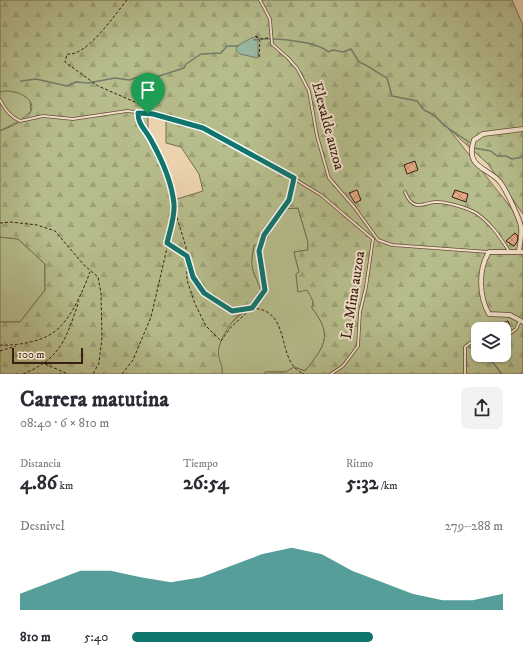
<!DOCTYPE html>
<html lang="es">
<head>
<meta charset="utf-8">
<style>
  :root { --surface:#fff; --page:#f2f2f3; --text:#2b2b33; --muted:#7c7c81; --accent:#0f766e }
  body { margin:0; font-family:"IM FELL DW Pica",serif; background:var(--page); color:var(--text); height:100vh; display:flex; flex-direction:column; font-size:15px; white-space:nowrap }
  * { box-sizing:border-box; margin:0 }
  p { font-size:13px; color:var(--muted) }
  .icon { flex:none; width:22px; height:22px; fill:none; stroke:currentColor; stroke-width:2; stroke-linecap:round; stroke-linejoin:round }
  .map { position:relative; height:374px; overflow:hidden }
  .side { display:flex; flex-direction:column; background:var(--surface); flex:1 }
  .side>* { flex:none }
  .controls { position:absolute; left:471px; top:322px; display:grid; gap:8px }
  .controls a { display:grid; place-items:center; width:40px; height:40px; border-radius:8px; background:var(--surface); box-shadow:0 1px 3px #0004; font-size:20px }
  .scale { position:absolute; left:12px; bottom:10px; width:71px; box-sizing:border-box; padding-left:4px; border:2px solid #3a1e12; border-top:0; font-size:11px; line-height:14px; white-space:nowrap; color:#3a1e12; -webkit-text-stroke:3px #f2e2ca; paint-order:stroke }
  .pin { position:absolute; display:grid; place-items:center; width:34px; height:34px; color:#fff; margin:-41px -17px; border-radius:50% 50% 50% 0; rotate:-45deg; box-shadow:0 0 4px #0007 }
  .pin .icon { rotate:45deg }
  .round { display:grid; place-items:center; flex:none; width:42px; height:42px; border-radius:8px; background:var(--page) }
  .summary { display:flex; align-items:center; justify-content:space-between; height:68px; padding:0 20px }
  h1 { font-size:22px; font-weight:800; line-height:30px }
  .stats { display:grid; grid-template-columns:repeat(3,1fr); gap:6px; height:68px; padding:4px 20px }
  .stats div { display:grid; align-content:center }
  .stats b { font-size:20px; font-weight:800 }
  .stats small { font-size:11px; font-weight:400 }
  .stats p { font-size:11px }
  .chart { height:112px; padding:8px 20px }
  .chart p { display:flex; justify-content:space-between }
  .chart svg { width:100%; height:72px; margin-top:4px; fill:var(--accent); opacity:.7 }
  ul { padding:0 20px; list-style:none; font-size:13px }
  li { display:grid; grid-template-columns:64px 48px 1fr; align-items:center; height:30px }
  li i { height:10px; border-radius:5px; background:var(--accent) }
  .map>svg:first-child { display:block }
  .grass { fill:#b6bc8b; stroke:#786d4e }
  .forest { fill:url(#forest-firs); stroke:#786d4e; fill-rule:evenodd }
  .water { fill:#99b9a4; stroke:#737b6a }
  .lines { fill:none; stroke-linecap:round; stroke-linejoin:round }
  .stream { stroke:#737b6a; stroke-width:1.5 }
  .building { fill:url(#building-cross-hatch); stroke:#3a1e12 }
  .service-casing { stroke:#664b39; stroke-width:3.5 }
  .minor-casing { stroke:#664b39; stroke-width:5.5 }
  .path { stroke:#3a1e12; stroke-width:1; stroke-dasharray:3 2; stroke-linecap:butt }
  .service { stroke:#f2e2ca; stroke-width:2 }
  .minor { stroke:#f2e2ca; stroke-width:4 }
  .route-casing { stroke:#fff; stroke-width:8 }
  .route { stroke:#0f766e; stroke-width:5 }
  .labels { text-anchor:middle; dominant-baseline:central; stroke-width:4; stroke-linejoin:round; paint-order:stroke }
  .street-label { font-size:15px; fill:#3a1e12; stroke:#f2e2ca }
</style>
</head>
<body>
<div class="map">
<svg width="523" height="374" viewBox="0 0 523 374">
  <defs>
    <pattern id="forest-firs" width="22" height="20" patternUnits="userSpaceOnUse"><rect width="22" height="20" fill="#b6bc8b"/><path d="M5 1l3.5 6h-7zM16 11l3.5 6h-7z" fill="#9da177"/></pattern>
    <pattern id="building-cross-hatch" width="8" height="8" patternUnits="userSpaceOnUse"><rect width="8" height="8" fill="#e6ab86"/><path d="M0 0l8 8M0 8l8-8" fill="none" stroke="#bb8b6c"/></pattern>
  </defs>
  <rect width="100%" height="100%" fill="#ebd3ae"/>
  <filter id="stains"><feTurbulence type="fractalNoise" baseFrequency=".005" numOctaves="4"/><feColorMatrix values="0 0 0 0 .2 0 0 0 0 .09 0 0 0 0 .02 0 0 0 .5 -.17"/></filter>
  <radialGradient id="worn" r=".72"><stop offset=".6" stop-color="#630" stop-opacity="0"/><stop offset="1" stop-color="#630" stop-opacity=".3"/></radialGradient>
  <g class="grass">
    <polygon points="6,90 20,93 30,100 31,111 21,120 0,131 0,92"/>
    <path d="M298 208 308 242V250L294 252 299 272 296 274 298 291 307 289 313 301 312 308C334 336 324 347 305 371L294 367 286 372H266L265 374H222C223 368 219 365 218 359 214 337 236 313 256 307L261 292 251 265 254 244 273 226 274 220 282 209Z"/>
    <polygon points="0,237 18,239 45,264 45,290 20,322 0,322"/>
  </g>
  <path class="forest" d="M0 0H512L523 25V214L488 164 448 128 523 223V374H265V372H286L294 367 305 371C324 347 334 336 312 308L313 301 307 290 298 292 296 274 299 272 294 252 308 250V242L298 208 282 209 274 220 273 226 264 245H254C253 251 251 260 252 266 253 277 265 290 260 301 257 308 251 307 245 311 232 318 223 334 219 347 216 359 224 365 222 374H0V322H20L45 290V264L18 239 0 237V131C9 127 27 121 31 111 37 96 10 88 0 92ZM148 111 166 117V143L181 147 199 174 203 191 177 199 154 139 148 131ZM478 329H504V355H478Z"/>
  <polygon class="water" points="253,37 258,41 258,58 240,54 236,50 237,46"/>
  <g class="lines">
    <g class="stream">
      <path d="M254 40C269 37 318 41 328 52L333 50 343 52 351 49 359 62C368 65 377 73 387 78L392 96 417 101 424 110 434 115 445 126 469 142"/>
      <polyline points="21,81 36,79 67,86 76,82 88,83 115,78 129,80 145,75 156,77 184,68 186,64 201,54 221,53 227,46 238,46"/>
      <polyline points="474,148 491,151 497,156 506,156 512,159 523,157"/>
      <polyline points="469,347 478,351"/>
      <polyline points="483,355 494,364 502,374"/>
    </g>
  </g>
  <g class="building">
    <polygon points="415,161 418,170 407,174 404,165"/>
    <polygon points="357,190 361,200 355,203 349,193"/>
    <polygon points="455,190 468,194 466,202 452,197"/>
    <polygon points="515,233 518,236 517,242 514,246 506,241"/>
    <polygon points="508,321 511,329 504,331 504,329 486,329"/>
  </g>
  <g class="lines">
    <defs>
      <g id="service">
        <polyline points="260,0 270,19 272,44 288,58 297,68 309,91 317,136 329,178 355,208 378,240 392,245 489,252"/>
        <path d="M0 100C4 108 11 117 20 121L43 116 73 119 127 111 153 114 195 125 255 155 321 195 373 239"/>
        <path d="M405 192C407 197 410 204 417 205 423 206 429 202 435 202 444 201 468 208 476 213 491 223 500 237 509 251"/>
        <polyline points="504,338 516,329 520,321"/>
        <polyline points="331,374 343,366 358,346 360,312 366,287 373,239"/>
        <polyline points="465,374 465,347 470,343 478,344"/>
      </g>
      <g id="minor">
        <path d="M519 251C520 243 522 235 521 227 520 219 505 188 500 182 489 168 464 168 474 140L483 134 523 129"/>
        <path d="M523 252H489C478 269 479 297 489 314L510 315 523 322"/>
      </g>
    </defs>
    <use href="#service" class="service-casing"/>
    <use href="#minor" class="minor-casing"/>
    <g class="path">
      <path d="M127 0C115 14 87 57 67 54L65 62 98 86 151 109V111"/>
      <polyline points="255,36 260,41 259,57"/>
      <polyline points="256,36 261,39 268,38"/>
      <path d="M174 208 186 247 187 280 195 304 206 326 221 341 231 327 252 308C294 310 274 362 304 374"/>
      <polyline points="0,223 11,222 37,225 55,231 84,265 98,277 101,293 102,338 99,363 93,374"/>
      <polyline points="168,243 187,256 193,277 204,293 232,311 252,308 265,290 259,251 264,235 289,200 293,183"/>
      <path d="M0 345C14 346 39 342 51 334 69 324 83 291 90 272"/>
      <polyline points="0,351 16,346"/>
      <polyline points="45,364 68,374"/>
      <path d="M23 374C62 358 66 338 79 301"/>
      <path d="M122 374 133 360 151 317 174 218C175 192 163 162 151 140 146 131 138 125 138 115"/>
    </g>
    <use href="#service" class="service"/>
    <use href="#minor" class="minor"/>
  </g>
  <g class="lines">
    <defs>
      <path id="route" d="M138 113 153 114 203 128 294 178 289 200 264 235 259 251 265 290 252 308 232 311 204 293 193 277 187 256 167 243C170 230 175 217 174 204 172 183 161 158 151 140 146 130 138 125 138 113Z"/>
    </defs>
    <use href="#route" class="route-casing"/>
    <use href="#route" class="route"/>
  </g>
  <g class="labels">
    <g class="street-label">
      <text transform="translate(328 126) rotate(75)">Elexalde auzoa</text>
      <text transform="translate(353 295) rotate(-81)">La Mina auzoa</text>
    </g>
  </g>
  <rect width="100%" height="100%" filter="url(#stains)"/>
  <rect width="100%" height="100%" fill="url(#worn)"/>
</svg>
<div class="controls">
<a><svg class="icon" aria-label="layers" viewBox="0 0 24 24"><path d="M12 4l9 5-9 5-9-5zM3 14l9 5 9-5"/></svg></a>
</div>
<div class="scale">100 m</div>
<div class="pin" style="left:148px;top:114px;background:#1e9e55"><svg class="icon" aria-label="arrive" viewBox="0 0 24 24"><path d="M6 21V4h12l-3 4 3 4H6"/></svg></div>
</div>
<section class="side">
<div class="summary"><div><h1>Carrera matutina</h1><p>08:40 · 6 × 810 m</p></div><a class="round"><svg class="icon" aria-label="share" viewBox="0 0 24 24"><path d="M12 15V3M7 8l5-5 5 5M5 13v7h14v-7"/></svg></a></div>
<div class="stats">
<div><p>Distancia</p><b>4.86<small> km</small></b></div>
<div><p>Tiempo</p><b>26:54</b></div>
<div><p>Ritmo</p><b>5:32<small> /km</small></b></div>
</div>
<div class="chart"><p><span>Desnivel</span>279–288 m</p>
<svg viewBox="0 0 160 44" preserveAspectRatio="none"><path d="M0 44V34L10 27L20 20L30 20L40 24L50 27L60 24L70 17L80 10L90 6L100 10L110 20L120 27L130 34L140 38L150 38L160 34V44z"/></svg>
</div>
<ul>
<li><b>810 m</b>5:40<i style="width:65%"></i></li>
</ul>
</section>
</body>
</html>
